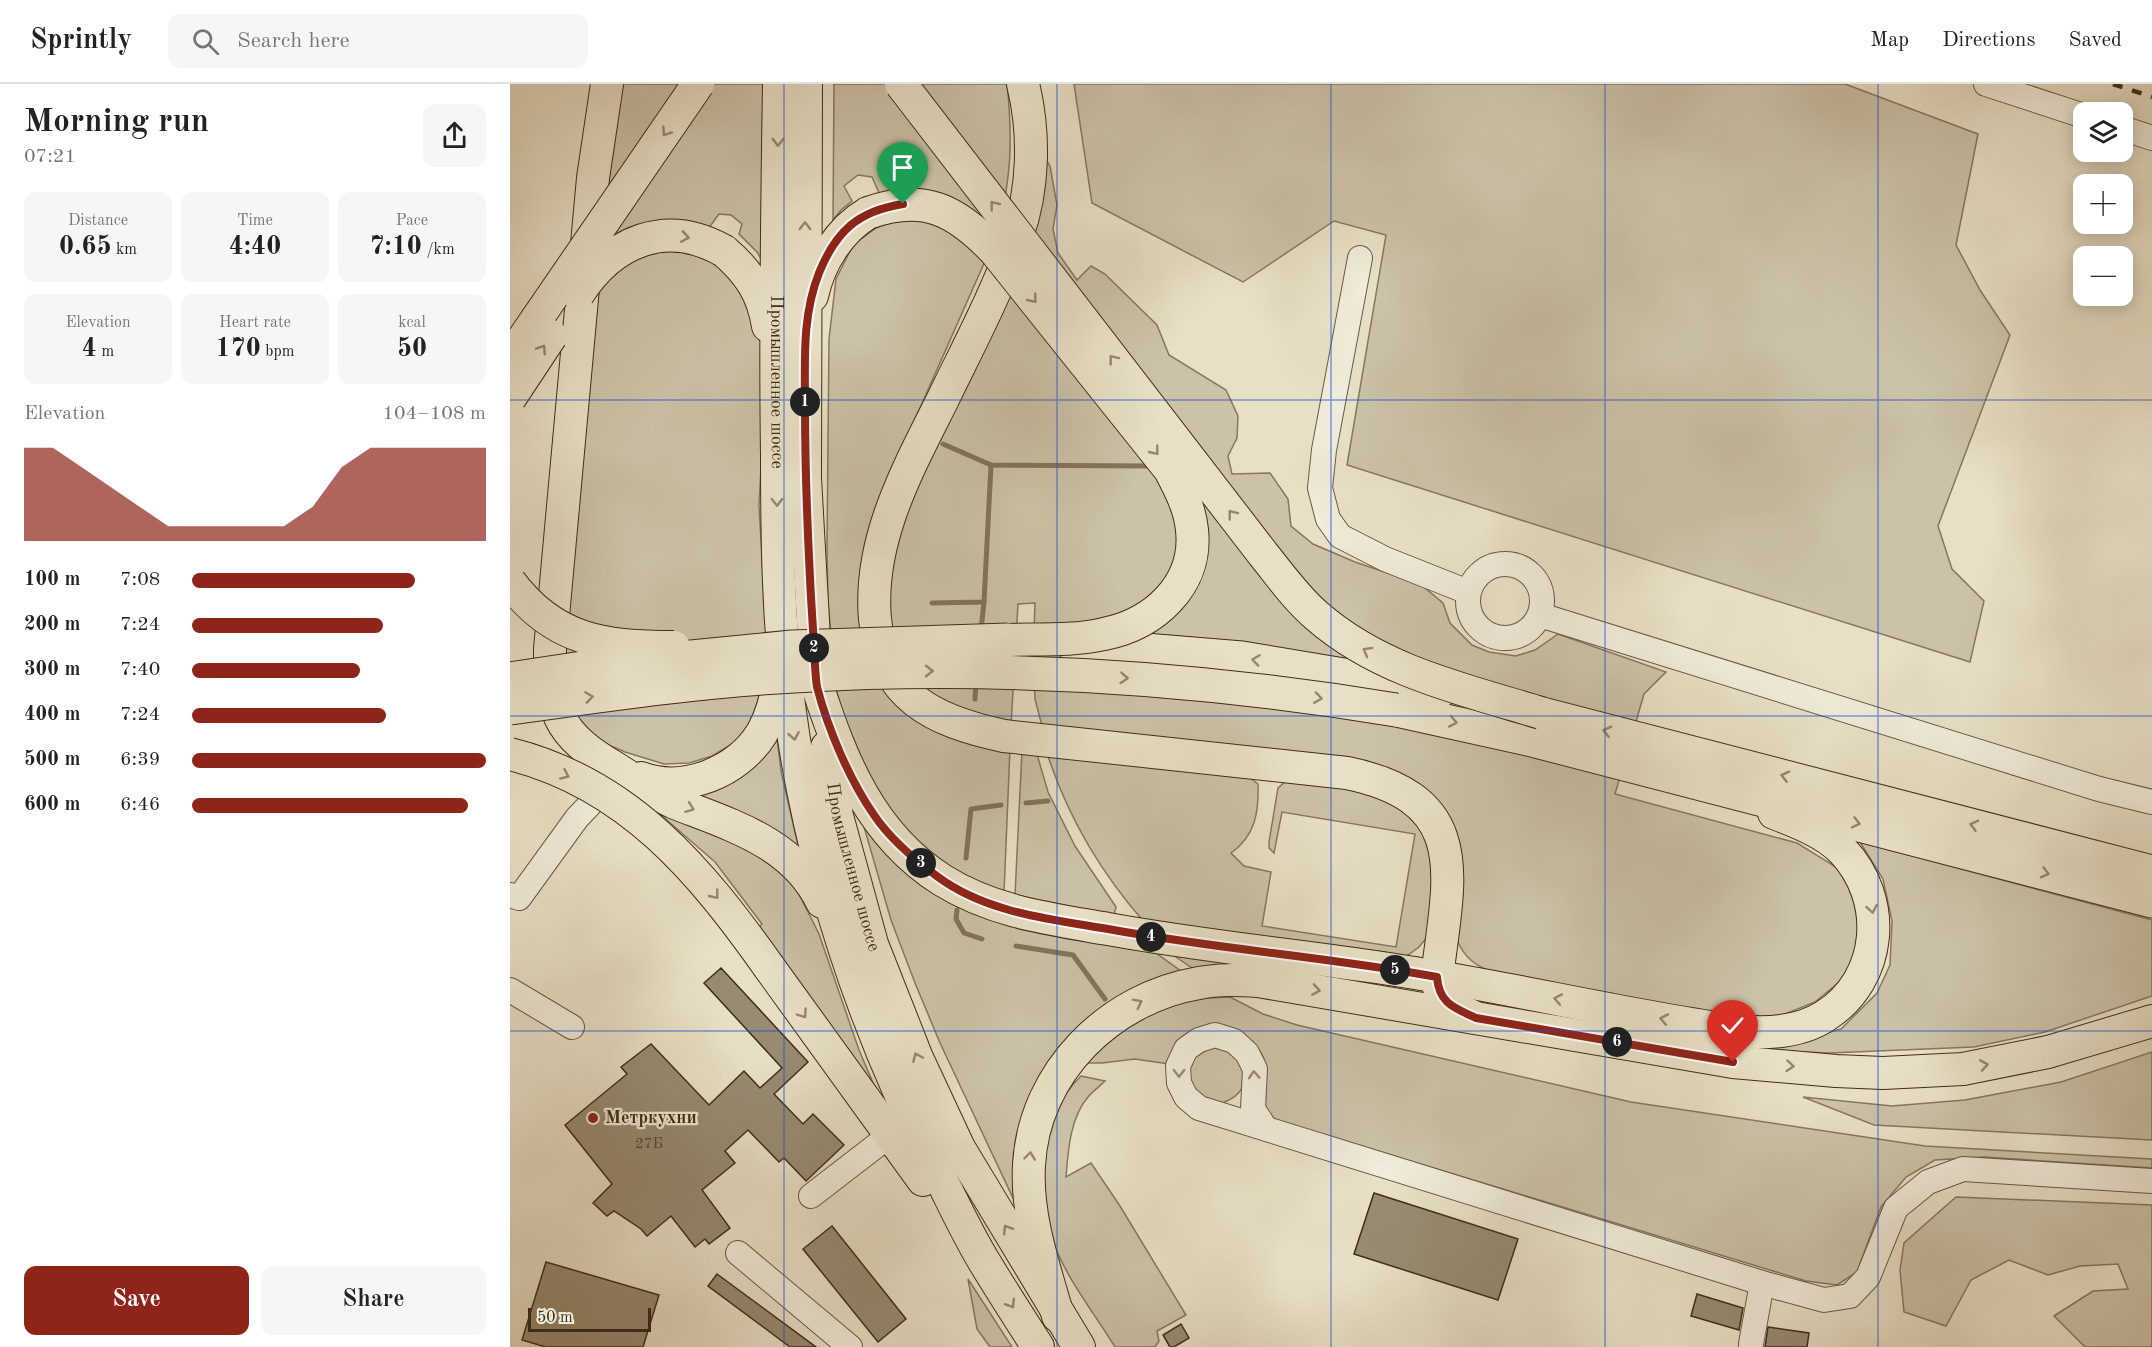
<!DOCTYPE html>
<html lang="en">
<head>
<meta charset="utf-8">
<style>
  :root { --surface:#fff; --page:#f6f6f6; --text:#222; --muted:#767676; --line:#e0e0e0; --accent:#8f2418 }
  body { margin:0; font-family:"Old Standard TT",serif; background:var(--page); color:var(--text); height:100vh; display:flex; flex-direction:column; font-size:22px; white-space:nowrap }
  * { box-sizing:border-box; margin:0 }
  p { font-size:20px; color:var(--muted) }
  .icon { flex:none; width:33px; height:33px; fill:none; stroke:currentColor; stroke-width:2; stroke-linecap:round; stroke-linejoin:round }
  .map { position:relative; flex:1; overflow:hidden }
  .panel { display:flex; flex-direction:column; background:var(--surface); width:510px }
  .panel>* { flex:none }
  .fabs { position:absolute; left:1563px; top:18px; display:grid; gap:12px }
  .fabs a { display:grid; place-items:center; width:60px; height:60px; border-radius:12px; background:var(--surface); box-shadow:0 3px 15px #0003; font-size:30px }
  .scale { position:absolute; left:18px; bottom:15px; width:123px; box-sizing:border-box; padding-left:6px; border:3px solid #3f2e16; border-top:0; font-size:16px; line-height:21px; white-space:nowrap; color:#3f2e16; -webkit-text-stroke:4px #f0ebda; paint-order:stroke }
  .pin { position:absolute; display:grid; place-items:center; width:51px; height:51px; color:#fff; margin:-62px -26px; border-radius:50% 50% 50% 0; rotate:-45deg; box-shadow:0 0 6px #0007 }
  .pin .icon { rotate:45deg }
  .km { position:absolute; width:30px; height:30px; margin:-15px; border-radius:50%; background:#222; color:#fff; font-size:16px; line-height:30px; text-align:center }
  .round { display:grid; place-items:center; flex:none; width:63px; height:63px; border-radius:12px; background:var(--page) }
  .summary { display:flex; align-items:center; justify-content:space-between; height:102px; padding:0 24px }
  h1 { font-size:33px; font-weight:800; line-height:45px }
  .stats { display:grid; grid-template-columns:repeat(3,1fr); gap:9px; height:102px; padding:6px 24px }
  .stats div { display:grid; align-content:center; border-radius:12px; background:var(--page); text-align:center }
  .stats b { font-size:26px; font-weight:800 }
  .stats small { font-size:16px; font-weight:400 }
  .stats p { font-size:16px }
  .chart { height:168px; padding:12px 24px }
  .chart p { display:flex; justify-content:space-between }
  .chart svg { width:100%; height:108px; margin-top:6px; fill:var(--accent); opacity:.7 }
  .primary-button { display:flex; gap:12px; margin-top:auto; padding:12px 24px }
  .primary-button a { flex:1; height:69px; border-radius:12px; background:var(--accent); color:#fff; font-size:24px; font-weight:800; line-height:69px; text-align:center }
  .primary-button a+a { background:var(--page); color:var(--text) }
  ul { padding:0 24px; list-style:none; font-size:20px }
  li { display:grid; grid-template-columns:96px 72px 1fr; align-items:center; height:45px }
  li i { height:15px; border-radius:8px; background:var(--accent) }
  header { display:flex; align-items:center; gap:36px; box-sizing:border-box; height:84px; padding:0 30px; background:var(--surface); border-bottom:2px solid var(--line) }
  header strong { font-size:28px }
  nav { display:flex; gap:33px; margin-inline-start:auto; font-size:21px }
  .search { width:420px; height:54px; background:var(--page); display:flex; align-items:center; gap:15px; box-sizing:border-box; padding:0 21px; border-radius:12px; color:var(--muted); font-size:22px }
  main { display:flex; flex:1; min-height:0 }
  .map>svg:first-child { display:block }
  .green { fill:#cbc2a8; stroke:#85785f; stroke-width:1.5 }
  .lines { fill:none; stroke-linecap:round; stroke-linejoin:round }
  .stream { stroke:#82745c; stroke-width:5 }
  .building { fill:#978b72; stroke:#3f2e16; stroke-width:1.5 }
  .minor-casing { stroke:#695a42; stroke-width:26 }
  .major-casing { stroke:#3f2e16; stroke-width:34 }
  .highway-casing { stroke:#3f2e16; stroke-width:35 }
  .minor { stroke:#f0ebda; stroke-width:24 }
  .major { stroke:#e8e0c6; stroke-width:32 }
  .highway { stroke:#e8e0c6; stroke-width:33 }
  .rail { stroke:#3f2e16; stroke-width:4.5; stroke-dasharray:10 10; stroke-linecap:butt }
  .major-bridge-casing { stroke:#3f2e16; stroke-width:34; stroke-linecap:butt }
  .highway-bridge-casing { stroke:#3f2e16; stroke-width:35; stroke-linecap:butt }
  .major-bridge { stroke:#e8e0c6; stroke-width:32 }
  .highway-bridge { stroke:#e8e0c6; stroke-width:33 }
  .oneway { stroke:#94876e }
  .oneway2 { stroke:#988c78 }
  .route-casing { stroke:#fff; stroke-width:12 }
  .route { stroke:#8f2418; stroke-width:8 }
  .grid { fill:none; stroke:#1d4ed8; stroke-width:1.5; stroke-opacity:0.55 }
  .poi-dot { fill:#8f2418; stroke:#f0ebda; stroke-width:2 }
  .labels { text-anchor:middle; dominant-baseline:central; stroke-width:4.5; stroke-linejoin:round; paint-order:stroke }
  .number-label { font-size:15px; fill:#55452d }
  .street-label { font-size:18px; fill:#3f2e16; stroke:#f0ebda }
  .poi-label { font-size:18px; font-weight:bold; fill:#3f2e16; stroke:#f0ebda; text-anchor:start }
</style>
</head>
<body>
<header>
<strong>Sprintly</strong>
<div class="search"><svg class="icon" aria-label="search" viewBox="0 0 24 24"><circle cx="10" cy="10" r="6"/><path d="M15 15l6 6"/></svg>Search here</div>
<nav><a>Map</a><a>Directions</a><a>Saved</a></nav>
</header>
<main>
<section class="panel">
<div class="summary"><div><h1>Morning run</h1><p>07:21</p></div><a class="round"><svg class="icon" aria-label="share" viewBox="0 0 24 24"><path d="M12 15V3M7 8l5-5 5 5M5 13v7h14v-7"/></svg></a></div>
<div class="stats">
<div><p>Distance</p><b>0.65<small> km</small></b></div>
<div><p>Time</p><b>4:40</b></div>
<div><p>Pace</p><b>7:10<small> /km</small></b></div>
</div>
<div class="stats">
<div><p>Elevation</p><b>4<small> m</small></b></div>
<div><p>Heart rate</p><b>170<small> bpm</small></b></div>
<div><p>kcal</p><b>50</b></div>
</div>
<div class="chart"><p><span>Elevation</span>104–108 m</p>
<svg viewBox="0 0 160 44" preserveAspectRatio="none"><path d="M0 44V6L10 6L20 14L30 22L40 30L50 38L60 38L70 38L80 38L90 38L100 30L110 14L120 6L130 6L140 6L150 6L160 6V44z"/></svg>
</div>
<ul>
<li><b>100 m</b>7:08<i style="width:76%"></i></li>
<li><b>200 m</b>7:24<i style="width:65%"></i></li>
<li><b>300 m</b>7:40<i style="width:57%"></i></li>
<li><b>400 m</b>7:24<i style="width:66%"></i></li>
<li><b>500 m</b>6:39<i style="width:100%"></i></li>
<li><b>600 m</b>6:46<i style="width:94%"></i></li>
</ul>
<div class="primary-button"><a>Save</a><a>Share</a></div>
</section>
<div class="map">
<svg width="1642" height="1263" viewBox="0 0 1642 1263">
  <rect width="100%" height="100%" fill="#e8e0c6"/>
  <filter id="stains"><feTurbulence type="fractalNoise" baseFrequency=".00333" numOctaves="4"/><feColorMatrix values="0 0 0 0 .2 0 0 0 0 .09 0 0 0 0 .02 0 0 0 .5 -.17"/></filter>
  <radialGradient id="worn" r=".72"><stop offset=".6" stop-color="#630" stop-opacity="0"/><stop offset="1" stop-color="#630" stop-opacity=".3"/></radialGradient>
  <g class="green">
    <polygon points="109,0 257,0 253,178 247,168 229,150 232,140 221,131 209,130 198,145 224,184 252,256 252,363 249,422 258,578 252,618 235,650 222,660 202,672 179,679 154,680 115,668 82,654 68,638 53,563 81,223"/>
    <path d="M324 0H497C503 57 501 93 488 148L366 423 353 473 365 575 500 664 494 809 468 799 424 774 403 754 368 711 332 631 327 608 318 520 317 465 319 255 326 195 343 161 366 144 382 138 362 93 348 91 334 102 342 117 331 126 323 136Z"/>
    <polygon points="564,0 1335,0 1468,50 1446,161 1470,206 1500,251 1428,442 1442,485 1474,517 1460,578 837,381 876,151 824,137 733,198 582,119"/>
    <path d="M533 71 540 82 547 121 543 145 548 169 567 196 581 182 595 190 647 241 659 271 716 306 728 332 727 354 718 372 722 390 760 389 778 415 781 442 803 460 845 478 910 500 933 519 940 539 962 561 979 568 1006 572 1025 566 1048 550 1156 588 1134 610 1105 710 1287 759 1326 783 1345 807 1351 863 1334 894 1305 918 1270 932 1239 936 1168 927 1101 909 985 889C966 882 955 875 947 856L927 721 533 646 525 615 523 577 525 519 508 520 501 641 486 640 414 611 381 544 378 520 384 456Z"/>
    <polygon points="266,646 271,687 290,770 194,719 178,705"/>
    <polygon points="512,666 526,667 538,708 565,762 606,823 604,831 505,811"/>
    <path d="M537 669 738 692 748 700C749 729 745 752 721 769L734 782 761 788 752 842 886 863 905 750 772 728 764 769 759 764V758L768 704 775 698 786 696 850 706 893 724 917 753 928 795 918 852 909 863 898 871 887 875 635 839C590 788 558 734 537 669Z"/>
    <polygon points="128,711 209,747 270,785 288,808 309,850 349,966 370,1015 247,845 252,840 205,778"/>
    <polygon points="350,729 394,781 643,867 675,890 570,945 511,1131 430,959 405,899 381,836"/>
    <polygon points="1350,758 1642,836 1642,912 1535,948 1464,963 1319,969 1245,966 1148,948 1283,958 1331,945 1367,909 1380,881 1382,837 1373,795"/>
    <polygon points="660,869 722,877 735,882 685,886"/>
    <path d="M720 913 753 930 787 941 1121 1018 1415 1062 1642 1075V1084L1474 1073 1425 1076 1396 1093 1371 1123 1347 1188 1327 1201 1296 1197 766 1036 755 1026C757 977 763 964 713 943L659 980 625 975 592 979H570L618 938 675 915Z"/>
    <path d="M712 962 733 980C734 986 735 994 734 999 730 1013 712 1023 699 1018 691 1015 684 1004 678 997 680 972 686 966 712 962Z"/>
    <polygon points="1642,968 1642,1056 1364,1041 1293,1013 1382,1022 1455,1016 1551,998"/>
    <path d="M571 992 595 997C590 1002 583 1007 578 1013 560 1034 558 1067 556 1093L581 1079 610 1122 676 1231 647 1247 649 1257 645 1263H605C585 1230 558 1197 544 1160 524 1104 526 1036 571 992Z"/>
    <polygon points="1446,1113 1642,1121 1642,1263 1575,1263 1544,1232 1583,1207 1618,1205 1608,1180 1570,1182 1538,1191 1499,1176 1461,1196 1436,1242 1394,1228 1390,1186 1394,1159"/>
    <polygon points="458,1195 502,1263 480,1263 467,1245"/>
  </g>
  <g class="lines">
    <g class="stream">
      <polyline points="433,360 481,381 643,382"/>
      <polyline points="422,519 474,518 481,381"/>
      <polyline points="471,546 474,518"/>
      <polyline points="465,615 466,597"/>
      <polyline points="516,719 538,717"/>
      <polyline points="456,774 461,725 491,721"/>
      <polyline points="447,826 446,835 454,849 472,855"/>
      <polyline points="506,862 563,871 595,915"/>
    </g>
  </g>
  <g class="building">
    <polygon points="211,884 298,978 264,1010 293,1040 303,1030 334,1061 296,1097 274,1074 269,1078 238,1046 215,1067 225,1079 192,1106 220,1144 199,1160 195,1155 185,1163 161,1132 137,1152 131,1145 104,1127 97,1132 83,1119 102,1100 55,1041 117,990 111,983 141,960 199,1021 234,987 250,1004 272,984 194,899"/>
    <polygon points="864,1109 1008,1155 988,1216 844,1170"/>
    <polygon points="322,1142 396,1235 368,1258 293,1165"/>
    <polygon points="36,1178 149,1211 133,1263 36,1263 12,1256"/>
    <polygon points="207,1190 306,1263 280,1263 198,1202"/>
    <polygon points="1187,1210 1233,1224 1229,1246 1181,1232"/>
    <polygon points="671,1240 679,1254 664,1263 660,1263 653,1251"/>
    <polygon points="1258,1243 1299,1249 1297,1263 1255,1263"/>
  </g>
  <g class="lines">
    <defs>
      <g id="minor">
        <polyline points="1476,0 1574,32"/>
        <polyline points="1612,44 1642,54"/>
        <polyline points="850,174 814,366 810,404 818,435 830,452 875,475 958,508"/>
        <circle cx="995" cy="517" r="37"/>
        <polyline points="1030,531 1589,705 1642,718"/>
        <polyline points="0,811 9,814 67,734 103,696"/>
        <polyline points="0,906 62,943"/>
        <polyline points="756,1045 743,1025 745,985 737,969 724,957 705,951 689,956 676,965 668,982 669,999 676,1013 689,1024 1252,1199 1314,1216 1340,1212 1358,1193 1386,1124 1418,1098 1453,1085 1642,1097"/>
        <polyline points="301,1112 380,1051"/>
        <polyline points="228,1169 340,1263"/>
        <polyline points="1241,1260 1252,1199"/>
      </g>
      <g id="major">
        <path d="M97 0 83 94 40 565C40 589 40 611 50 633 60 655 82 670 102 682 123 695 142 709 165 719 221 741 284 759 312 818"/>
        <path id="s1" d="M269 0C267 123 265 247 267 370 267 454 268 538 279 621 301 788 355 948 432 1097 446 1125 459 1153 475 1179 492 1207 510 1235 528 1263"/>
        <polyline points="296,0 295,394 306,590"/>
        <path d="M513 0C525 49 524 105 507 152 487 209 458 263 432 317 398 385 358 456 365 535 373 613 423 637 494 652L837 689C964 715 939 793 927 893 929 920 945 924 966 934"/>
        <path d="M214 167C239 188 253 210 258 242"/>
        <path d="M302 212C309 179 329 146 358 129"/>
        <path d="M307 601C332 677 360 750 432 796 483 828 540 835 598 845 691 862 786 871 879 885 996 902 1110 931 1227 947 1257 950 1289 949 1315 932 1373 895 1379 815 1332 766 1314 748 1287 738 1264 729"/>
        <path id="s2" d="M317 663 327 732 362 860 407 974 449 1064 569 1263"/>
        <path d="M131 694C174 710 228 688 252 649 262 631 267 612 269 592"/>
        <polyline points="259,883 413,1096"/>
        <path d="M548 1232C534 1182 516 1133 519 1081 524 988 600 914 689 899 709 895 729 896 748 897L1223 978 1326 987 1373 989 1453 985 1538 968 1642 937"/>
      </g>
      <g id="highway">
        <polyline points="562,560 732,574 930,607"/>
        <polyline points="1001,622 1642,788"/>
        <polyline points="886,626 1022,656 1642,817"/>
      </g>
    </defs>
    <use href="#minor" class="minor-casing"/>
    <use href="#major" class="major-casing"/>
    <use href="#highway" class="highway-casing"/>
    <use href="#minor" class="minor"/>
    <use href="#major" class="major"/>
    <use href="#highway" class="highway"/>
    <polyline class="rail" points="1603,0 1642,13"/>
    <defs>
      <g id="major-bridge">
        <path d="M391 0 753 470C770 491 786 514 807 532 870 587 952 605 1031 629"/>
        <path d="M358 129C414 109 446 126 485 167L660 386C670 405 680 424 682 446 688 501 644 540 594 550 563 557 529 555 498 556"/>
        <path d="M68 210C102 157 156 134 214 167"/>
        <polyline points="0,274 188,0"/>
        <polyline points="0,314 41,252"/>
        <path d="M0 498C44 557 95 563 164 563"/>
        <path d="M0 670C119 700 191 787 259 883"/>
      </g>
      <g id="highway-bridge">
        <polyline points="0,595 79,583 282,563 498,556"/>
        <path d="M0 624C94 611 189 597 284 592 486 580 687 593 886 626"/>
      </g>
    </defs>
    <use href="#major-bridge" class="major-bridge-casing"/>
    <use href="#highway-bridge" class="highway-bridge-casing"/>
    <use href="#major-bridge" class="major-bridge"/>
    <use href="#highway-bridge" class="highway-bridge"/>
  </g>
  <defs><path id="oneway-chevron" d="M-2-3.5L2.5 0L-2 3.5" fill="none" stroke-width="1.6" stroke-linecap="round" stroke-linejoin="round" transform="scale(1.5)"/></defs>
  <g class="oneway">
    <use href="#oneway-chevron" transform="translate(156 48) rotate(124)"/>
    <use href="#oneway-chevron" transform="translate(268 58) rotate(91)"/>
    <use href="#oneway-chevron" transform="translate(484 121) rotate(-128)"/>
    <use href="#oneway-chevron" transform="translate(295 142) rotate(-90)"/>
    <use href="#oneway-chevron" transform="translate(175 153) rotate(9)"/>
    <use href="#oneway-chevron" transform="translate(523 215) rotate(51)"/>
    <use href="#oneway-chevron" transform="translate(32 265) rotate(-57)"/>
    <use href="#oneway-chevron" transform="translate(603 275) rotate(-128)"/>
    <use href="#oneway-chevron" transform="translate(645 367) rotate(51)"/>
    <use href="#oneway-chevron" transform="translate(267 418) rotate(89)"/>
    <use href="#oneway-chevron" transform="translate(722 430) rotate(-128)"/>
    <use href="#oneway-chevron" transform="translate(857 567) rotate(-150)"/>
    <use href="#oneway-chevron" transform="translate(746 576) rotate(-172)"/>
    <use href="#oneway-chevron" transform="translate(419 587)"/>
    <use href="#oneway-chevron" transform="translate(614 594) rotate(4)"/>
    <use href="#oneway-chevron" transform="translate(79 613) rotate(-8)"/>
    <use href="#oneway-chevron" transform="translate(808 614) rotate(8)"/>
    <use href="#oneway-chevron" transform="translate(943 638) rotate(11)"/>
    <use href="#oneway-chevron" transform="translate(1097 647) rotate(-165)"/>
    <use href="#oneway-chevron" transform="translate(284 652) rotate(80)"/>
    <use href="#oneway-chevron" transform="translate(55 691) rotate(24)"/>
    <use href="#oneway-chevron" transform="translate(1275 692) rotate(-166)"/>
    <use href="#oneway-chevron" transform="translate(180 724) rotate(20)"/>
    <use href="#oneway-chevron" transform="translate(1346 739) rotate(14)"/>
    <use href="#oneway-chevron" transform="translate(1464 741) rotate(-165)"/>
    <use href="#oneway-chevron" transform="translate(1535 789) rotate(15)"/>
    <use href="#oneway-chevron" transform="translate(205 811) rotate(51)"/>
    <use href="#oneway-chevron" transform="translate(1362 825) rotate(80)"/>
    <use href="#oneway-chevron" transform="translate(806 906) rotate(9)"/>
    <use href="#oneway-chevron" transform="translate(1048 915) rotate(-169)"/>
    <use href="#oneway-chevron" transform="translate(628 919) rotate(-27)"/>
    <use href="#oneway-chevron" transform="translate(293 930) rotate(55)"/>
    <use href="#oneway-chevron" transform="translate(1154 935) rotate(-169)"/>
    <use href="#oneway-chevron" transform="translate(407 973) rotate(-113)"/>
    <use href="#oneway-chevron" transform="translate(1474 981) rotate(-10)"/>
    <use href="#oneway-chevron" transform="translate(1280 982) rotate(5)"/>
    <use href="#oneway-chevron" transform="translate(520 1072) rotate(-83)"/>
    <use href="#oneway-chevron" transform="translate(497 1145) rotate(-121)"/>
    <use href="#oneway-chevron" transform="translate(501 1220) rotate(58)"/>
  </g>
  <g class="oneway2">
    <use href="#oneway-chevron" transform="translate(669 989) rotate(90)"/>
    <use href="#oneway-chevron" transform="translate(744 991) rotate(-94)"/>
  </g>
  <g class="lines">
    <defs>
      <path id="route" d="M393 120C348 127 326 147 309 189 292 232 295 276 295 321 295 379 297 436 300 494 301 518 303 541 304 564 305 577 305 590 307 603 318 645 339 695 364 731 380 755 405 776 428 793 477 829 540 835 598 845 707 865 818 873 927 893 929 920 945 924 966 934L1223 978"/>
    </defs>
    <use href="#route" class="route-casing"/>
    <use href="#route" class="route"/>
  </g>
  <path class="grid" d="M274 0V1263M547 0V1263M821 0V1263M1095 0V1263M1368 0V1263M0 316H1642M0 632H1642M0 947H1642"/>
  <circle class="poi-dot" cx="83" cy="1034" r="6"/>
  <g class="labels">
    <g class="number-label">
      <text x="139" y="1060">27Б</text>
    </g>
    <g class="street-label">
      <text stroke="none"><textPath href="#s1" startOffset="298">Промышленное шоссе</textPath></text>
      <text stroke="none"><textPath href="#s2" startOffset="123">Промышленное шоссе</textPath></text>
    </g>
    <g class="poi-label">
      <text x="95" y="1034">Метркухни</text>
    </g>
  </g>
  <rect width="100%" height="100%" filter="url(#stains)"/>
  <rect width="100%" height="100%" fill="url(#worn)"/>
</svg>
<div class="fabs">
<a><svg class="icon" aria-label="layers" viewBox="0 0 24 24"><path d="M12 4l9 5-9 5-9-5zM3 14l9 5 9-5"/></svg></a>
<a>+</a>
<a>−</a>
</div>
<div class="scale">50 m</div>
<div class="pin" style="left:393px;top:120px;background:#1e9e55"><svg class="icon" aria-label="arrive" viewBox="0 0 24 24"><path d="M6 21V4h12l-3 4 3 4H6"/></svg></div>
<div class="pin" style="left:1223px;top:978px;background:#d93025"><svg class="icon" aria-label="check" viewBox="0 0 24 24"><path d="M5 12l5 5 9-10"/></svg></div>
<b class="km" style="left:295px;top:318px">1</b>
<b class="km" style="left:304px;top:564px">2</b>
<b class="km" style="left:411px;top:779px">3</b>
<b class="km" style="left:641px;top:853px">4</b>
<b class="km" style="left:885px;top:886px">5</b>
<b class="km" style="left:1107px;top:958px">6</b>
</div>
</main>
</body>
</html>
